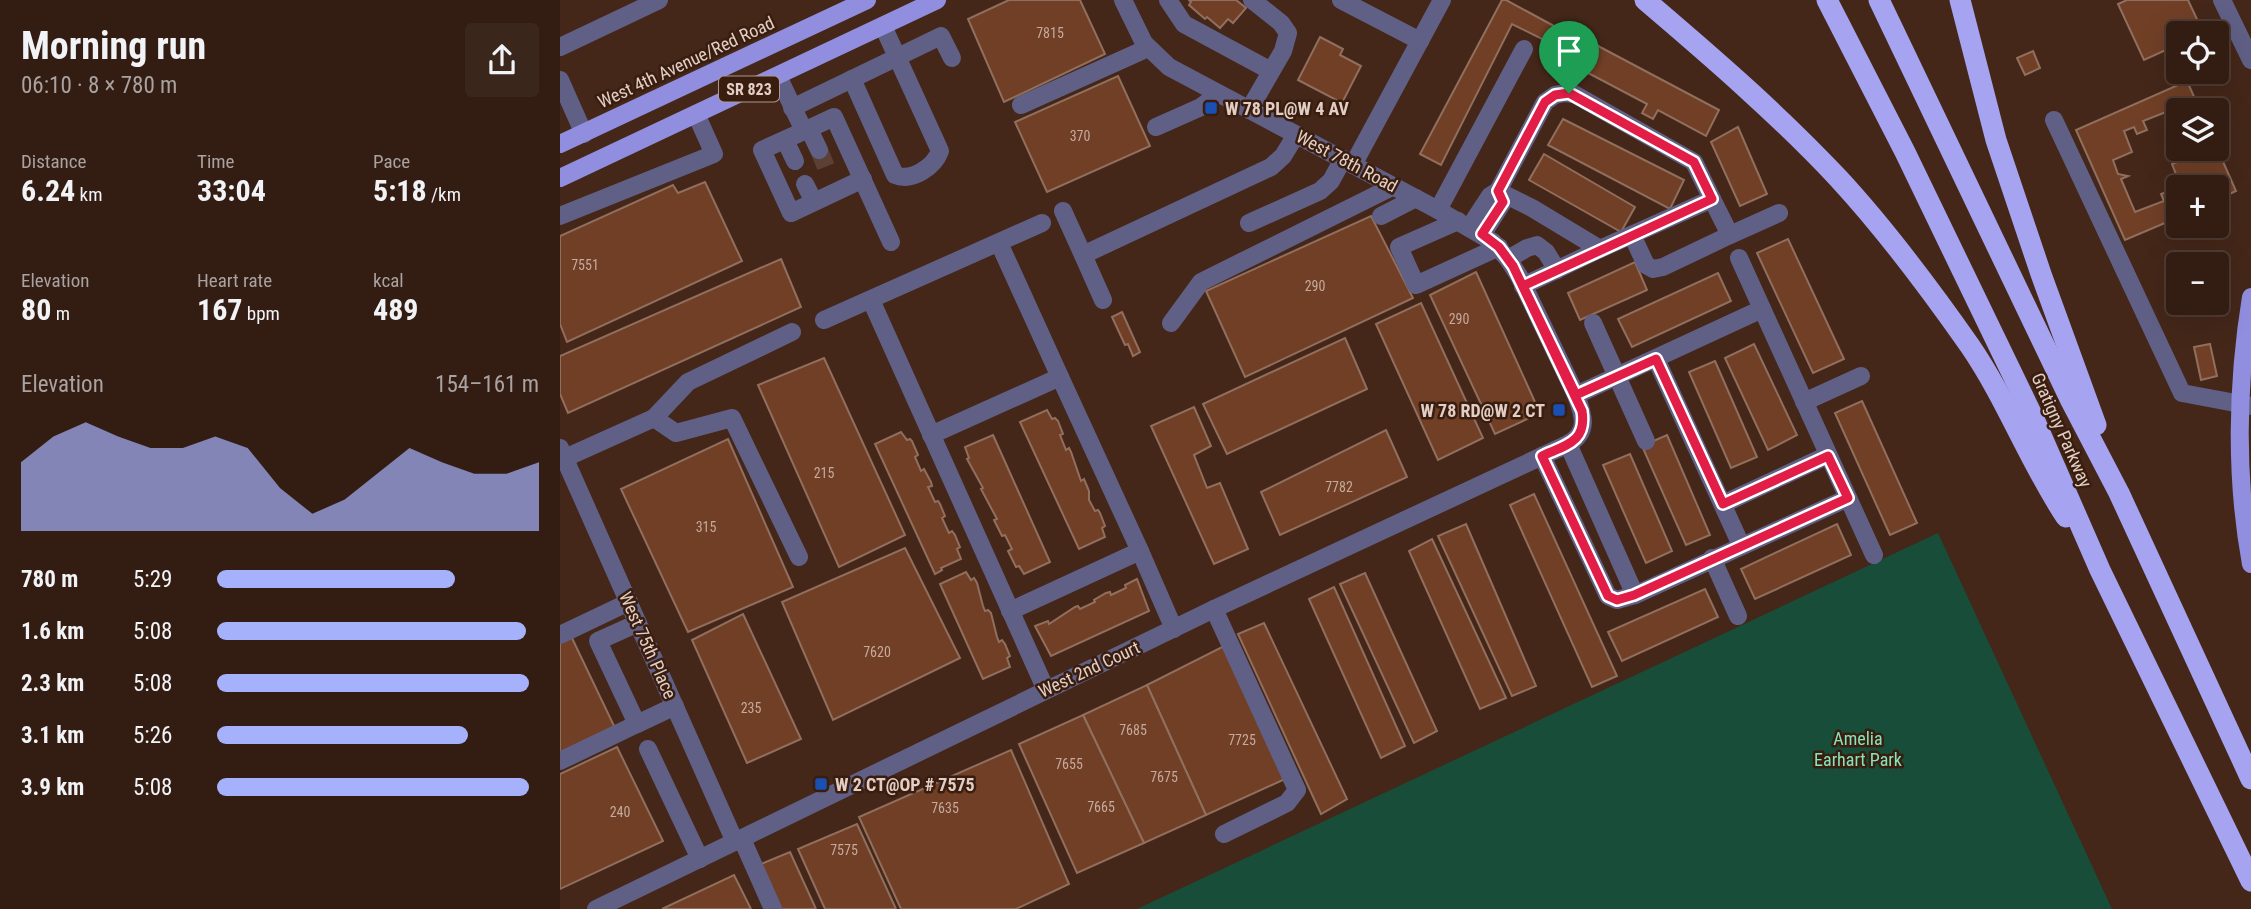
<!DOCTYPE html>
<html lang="en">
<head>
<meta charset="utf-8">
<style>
  :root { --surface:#331d13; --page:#3b261c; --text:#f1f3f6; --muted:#a9a2a0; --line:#4e3b33; --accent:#a6b1fc }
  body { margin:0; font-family:"Roboto Condensed",sans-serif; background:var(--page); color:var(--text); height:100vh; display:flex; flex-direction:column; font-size:26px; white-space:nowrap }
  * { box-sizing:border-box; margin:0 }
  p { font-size:23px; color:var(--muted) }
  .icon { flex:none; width:38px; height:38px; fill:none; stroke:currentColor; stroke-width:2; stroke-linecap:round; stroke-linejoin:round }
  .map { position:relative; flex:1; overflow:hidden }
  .side { display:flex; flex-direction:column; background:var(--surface); width:560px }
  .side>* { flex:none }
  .tools { position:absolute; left:1606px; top:21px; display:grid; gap:14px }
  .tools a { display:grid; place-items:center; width:63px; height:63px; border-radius:7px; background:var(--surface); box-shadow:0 7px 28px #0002,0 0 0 2px var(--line); font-size:35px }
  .pin { position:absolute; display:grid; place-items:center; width:60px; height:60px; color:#fff; margin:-72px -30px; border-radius:50% 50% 50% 0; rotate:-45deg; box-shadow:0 0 7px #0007 }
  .pin .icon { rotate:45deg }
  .round { display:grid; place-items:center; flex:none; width:74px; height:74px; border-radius:7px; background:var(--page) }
  .summary { display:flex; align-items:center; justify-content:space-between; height:119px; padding:0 21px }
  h1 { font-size:38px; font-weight:700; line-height:52px }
  .stats { display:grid; grid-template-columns:repeat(3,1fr); gap:10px; height:119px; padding:7px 21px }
  .stats div { display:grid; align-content:center }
  .stats b { font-size:30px; font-weight:700 }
  .stats small { font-size:19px; font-weight:400 }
  .stats p { font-size:19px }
  .chart { height:196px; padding:14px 21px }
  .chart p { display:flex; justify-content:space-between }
  .chart svg { width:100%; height:126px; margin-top:7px; fill:var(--accent); opacity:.7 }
  ul { padding:0 21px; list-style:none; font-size:23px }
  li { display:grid; grid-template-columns:112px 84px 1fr; align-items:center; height:52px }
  li i { height:18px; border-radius:9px; background:var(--accent) }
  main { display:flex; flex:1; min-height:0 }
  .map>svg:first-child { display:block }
  .park { fill:#184d39 }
  .building { fill:#703f26; stroke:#916f5e; stroke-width:2 }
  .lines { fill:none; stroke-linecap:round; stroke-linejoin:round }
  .minor-tunnel { stroke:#5c4033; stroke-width:18; stroke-dasharray:18 9; stroke-linecap:butt }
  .minor { stroke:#606087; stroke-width:18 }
  .major { stroke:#918edf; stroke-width:18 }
  .highway { stroke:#a6a3f1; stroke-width:21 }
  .route-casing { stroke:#fff; stroke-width:14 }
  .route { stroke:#e11d48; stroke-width:9 }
  .transit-dot { fill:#1a4fb4; stroke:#391d0f; stroke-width:2.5 }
  .labels { text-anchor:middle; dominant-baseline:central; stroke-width:5; stroke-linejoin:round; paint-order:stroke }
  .number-label { font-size:14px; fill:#c6aa9d }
  .shield { fill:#391d0f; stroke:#af998e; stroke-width:2 }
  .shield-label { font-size:16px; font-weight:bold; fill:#e2cec5 }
  .street-label { font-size:18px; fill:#e2cec5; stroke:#391d0f }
  .poi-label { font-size:18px; font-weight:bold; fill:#e2cec5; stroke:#391d0f; text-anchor:start }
  .park-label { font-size:18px; fill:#85e4bc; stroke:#391d0f }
</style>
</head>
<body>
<main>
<section class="side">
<div class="summary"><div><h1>Morning run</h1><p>06:10 · 8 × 780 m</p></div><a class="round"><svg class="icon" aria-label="share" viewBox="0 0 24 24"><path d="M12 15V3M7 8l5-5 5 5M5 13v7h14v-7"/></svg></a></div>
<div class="stats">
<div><p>Distance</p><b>6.24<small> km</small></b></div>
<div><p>Time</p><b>33:04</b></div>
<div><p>Pace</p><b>5:18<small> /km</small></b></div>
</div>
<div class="stats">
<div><p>Elevation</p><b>80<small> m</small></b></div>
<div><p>Heart rate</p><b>167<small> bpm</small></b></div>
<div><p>kcal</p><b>489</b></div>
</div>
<div class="chart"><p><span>Elevation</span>154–161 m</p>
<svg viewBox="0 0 160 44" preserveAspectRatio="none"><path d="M0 44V20L10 11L20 6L30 11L40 15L50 15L60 11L70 15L80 29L90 38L100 33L110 24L120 15L130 20L140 24L150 24L160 20V44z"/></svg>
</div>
<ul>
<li><b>780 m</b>5:29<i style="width:74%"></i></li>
<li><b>1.6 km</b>5:08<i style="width:96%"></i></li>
<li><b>2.3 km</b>5:08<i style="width:97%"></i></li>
<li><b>3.1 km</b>5:26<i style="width:78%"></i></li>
<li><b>3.9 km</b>5:08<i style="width:97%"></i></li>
</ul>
</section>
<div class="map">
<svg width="1691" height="909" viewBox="0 0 1691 909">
  <rect width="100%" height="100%" fill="#442719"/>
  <polygon class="park" points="1378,533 1552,909 577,909"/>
  <g class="building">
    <polygon points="449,0 520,0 545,54 444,102 408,19"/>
    <polygon points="629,0 676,0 686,8 673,23 668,19 660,28 647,17 645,19 629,5 631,2"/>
    <polygon points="942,0 946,0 994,26 986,41 952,24 881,165 860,154"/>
    <polygon points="1567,0 1628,0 1643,32 1619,33 1619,44 1584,60 1558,4"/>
    <polygon points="1006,29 1159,110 1146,136 1098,110 1093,119 1082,113 1087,104 1017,67 1015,70 1009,67 1011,63 993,54"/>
    <polygon points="760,37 783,49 780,55 801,66 782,103 738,80"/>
    <polygon points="1473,51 1480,68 1465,75 1457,58"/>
    <polygon points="558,76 590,146 487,192 455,122"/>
    <polygon points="1627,81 1640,110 1619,110 1619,114 1616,108 1583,121 1587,130 1577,134 1574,127 1564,131 1572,152 1553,160 1558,174 1568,176 1561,179 1575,212 1604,201 1601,194 1609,191 1612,199 1619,197 1619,217 1565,240 1516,130"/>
    <polygon points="1003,119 1124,180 1110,209 988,145"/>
    <polygon points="1178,127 1207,194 1180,206 1151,142"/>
    <polygon points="1657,148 1676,191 1657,200 1657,187 1621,187 1612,164 1637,154 1635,149"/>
    <polygon points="984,154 1075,207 1061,232 969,180"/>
    <polygon points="145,182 182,261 7,342 0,324 0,236 113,185 118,193"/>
    <polygon points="811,216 853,298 685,377 646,291"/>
    <polygon points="1228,239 1284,359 1253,373 1197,253"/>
    <polygon points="221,259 241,307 8,413 0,394 0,356"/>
    <polygon points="1075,262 1087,290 1020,320 1008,293"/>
    <polygon points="916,272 980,413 935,434 870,295"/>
    <polygon points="1158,273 1171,301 1072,347 1058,319"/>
    <polygon points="861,303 923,438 878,460 816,324"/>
    <polygon points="562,312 580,352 573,356 568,344 565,345 552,317"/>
    <polygon points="785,338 807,389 667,454 643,404"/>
    <polygon points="1194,344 1237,435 1208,450 1165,358"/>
    <polygon points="1650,344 1657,376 1641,380 1634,347"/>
    <polygon points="264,358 345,535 279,567 198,385"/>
    <polygon points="1155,361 1197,457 1171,468 1129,372"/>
    <polygon points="1302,401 1357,523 1330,535 1275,413"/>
    <polygon points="634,407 651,446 634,455 647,488 660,483 688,549 654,564 591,426"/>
    <polygon points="487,410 492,419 495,418 498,421 503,434 500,435 506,450 509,448 511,452 521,481 524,479 529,491 529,500 535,511 538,510 540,513 545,526 542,528 545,537 519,549 460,422"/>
    <polygon points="826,430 847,477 720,535 701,492"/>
    <polygon points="341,432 347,440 350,439 352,441 358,455 355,457 361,471 364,469 371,482 372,486 368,487 375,502 378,501 380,504 385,516 382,518 389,533 392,531 395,535 400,547 397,549 401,559 381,568 382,570 375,574 315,444"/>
    <polygon points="433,435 490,562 464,574 459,566 456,567 448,551 452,549 445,535 442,536 434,520 437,519 421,489 423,488 407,459 409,458 405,447"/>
    <polygon points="1107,435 1150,535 1126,545 1082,446"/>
    <polygon points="168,439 233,587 128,632 61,489"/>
    <polygon points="1070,454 1112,551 1086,563 1043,465"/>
    <polygon points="974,494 1057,676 1032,687 950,505"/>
    <polygon points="906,524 976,686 952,696 878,536"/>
    <polygon points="1277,524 1291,555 1195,599 1181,569"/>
    <polygon points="872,539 946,698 920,709 849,551"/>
    <polygon points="345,548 400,658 273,720 222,602"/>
    <polygon points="406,572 411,580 414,578 417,583 423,606 425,611 428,610 431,613 437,637 439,642 442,640 445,644 450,656 447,658 450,667 423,679 380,584"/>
    <polygon points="805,573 877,731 854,743 780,584"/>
    <polygon points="577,579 589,611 491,656 475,626 488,621 489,624 515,607 518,606 520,609 535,602 534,600 546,593 550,592 551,595 566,588 565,585"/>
    <polygon points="774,587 845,746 821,758 749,599"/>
    <polygon points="1145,589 1158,617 1062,661 1048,632"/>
    <polygon points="183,614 241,739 187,763 132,640"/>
    <polygon points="704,623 787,799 761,814 678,634"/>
    <polygon points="11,636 56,730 0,757 0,641"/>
    <polygon points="664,646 725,779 646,815 587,685"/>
    <polygon points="587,685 646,815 584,843 523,715"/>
    <polygon points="523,715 584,843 517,873 459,744"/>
    <polygon points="57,747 103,841 0,889 0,774"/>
    <polygon points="451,750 509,884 456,909 341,909 299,817"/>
    <polygon points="297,824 336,909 265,909 238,849"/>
    <polygon points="230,852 256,909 221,909 201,864"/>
    <polygon points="174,875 191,909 102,909"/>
  </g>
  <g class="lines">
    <polyline class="minor-tunnel" points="259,150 269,174"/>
    <g class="minor">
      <polyline points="608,0 624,24 711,71"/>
      <polyline points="781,0 860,41"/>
      <polyline points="1662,0 1691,60"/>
      <polyline points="0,47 99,0"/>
      <polyline points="218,76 244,131 274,117 331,242"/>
      <path d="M292 79 335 175C352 182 374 167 380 151L323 26"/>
      <polyline points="0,80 24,134"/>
      <polygon points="1004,93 1014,94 1134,162 1152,199 1040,249 972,208 938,191 985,102 995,95"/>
      <polyline points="461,105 588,48"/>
      <polyline points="232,108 381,36 392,58"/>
      <polyline points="689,110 723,51 728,33 721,23 692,0"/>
      <polyline points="1494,120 1622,393 1691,406"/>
      <polyline points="596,127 641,107 658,94"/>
      <polyline points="249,129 259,150"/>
      <polyline points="244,131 202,150 231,213 303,179"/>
      <polyline points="225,140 235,161"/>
      <polyline points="793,165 882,0"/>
      <polyline points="245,184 254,202"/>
      <polyline points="878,210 964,49"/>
      <polyline points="503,211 523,255"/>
      <polyline points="0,216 154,154 136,114"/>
      <polyline points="821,216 856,198"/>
      <polyline points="898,221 839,247 856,285 939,247"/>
      <polyline points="689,223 760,191 771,181 783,159"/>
      <polyline points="909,228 930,196 938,191 943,202 922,235"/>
      <polyline points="1072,235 1086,265 1093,269 1103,267 1170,235 1152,199"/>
      <polyline points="1170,235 1219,213"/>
      <polyline points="439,243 500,377"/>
      <polyline points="1179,258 1314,555"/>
      <polyline points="948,259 967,248 977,245 986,252 997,270"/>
      <polyline points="963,286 1040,249"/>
      <polyline points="311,300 486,690"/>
      <polyline points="543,300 523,255 711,167 723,156 736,135"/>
      <polyline points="264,320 482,223"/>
      <polyline points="611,323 641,282 834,186"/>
      <polyline points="1033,323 1086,441"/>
      <polyline points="1096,359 1181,545"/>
      <polyline points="1016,395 1202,309"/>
      <polyline points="1244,402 1301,376"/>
      <polyline points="94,418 128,382 232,332"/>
      <polyline points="371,435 500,377 580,551 450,611"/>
      <polyline points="1008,444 1075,595"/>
      <polyline points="0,448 175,842"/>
      <polyline points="982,456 1048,596 1057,600 1075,595 1288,498"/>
      <polyline points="5,458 94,418 116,433 172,418 239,557"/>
      <polyline points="1163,504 1268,455"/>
      <polyline points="580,551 614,629"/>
      <polyline points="1152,558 1178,616"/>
      <polyline points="654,609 737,790 727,803 664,834"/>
      <polyline points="78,623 38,641 77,724 115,706"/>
      <polyline points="0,635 69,602"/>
      <polyline points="88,749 140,859"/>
      <polyline points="0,761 77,724"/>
      <polyline points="182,839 213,909"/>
      <path d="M36 909 654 609 1008 444C1030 432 1023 414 1016 395L959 276 948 259 933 242 878 210 609 67 584 43 563 0"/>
    </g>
    <g class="major">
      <polyline points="0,144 307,0"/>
      <polyline points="0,178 377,0"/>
      <path d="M1691 297C1677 383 1675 477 1691 564"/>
    </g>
    <g class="highway">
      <path d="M1085 0C1152 57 1219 115 1279 179 1327 231 1370 289 1410 346 1447 400 1470 463 1506 517"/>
      <polyline points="1267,0 1345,152 1474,419 1540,570 1691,881"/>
      <polyline points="1319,0 1511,401 1559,493 1691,779"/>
      <polyline points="1400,0 1436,140 1481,274 1536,425"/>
    </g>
  </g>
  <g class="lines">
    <defs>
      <path id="route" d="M1009 93 995 95 985 102 938 191 943 202 922 234 939 247 953 266 1022 411C1027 442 1006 445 982 456L1048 596 1057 600 1074 595 1288 498 1268 456 1163 504 1096 359 1016 395 963 286 1152 199 1134 162 1009 93"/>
    </defs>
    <use href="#route" class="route-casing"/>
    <use href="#route" class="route"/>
  </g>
  <g class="transit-dot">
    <rect x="644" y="101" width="14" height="14" rx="3.5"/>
    <rect x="992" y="403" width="14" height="14" rx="3.5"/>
    <rect x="254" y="777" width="14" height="14" rx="3.5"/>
  </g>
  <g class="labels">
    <g class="number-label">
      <text x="490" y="33">7815</text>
      <text x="520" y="136">370</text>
      <text x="25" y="265">7551</text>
      <text x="755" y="286">290</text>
      <text x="899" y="319">290</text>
      <text x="264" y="473">215</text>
      <text x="779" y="487">7782</text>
      <text x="146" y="527">315</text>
      <text x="317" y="652">7620</text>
      <text x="191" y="708">235</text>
      <text x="573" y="730">7685</text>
      <text x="682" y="740">7725</text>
      <text x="509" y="764">7655</text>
      <text x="604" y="777">7675</text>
      <text x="541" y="807">7665</text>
      <text x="385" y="808">7635</text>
      <text x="60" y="812">240</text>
      <text x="284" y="850">7575</text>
    </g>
    <rect class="shield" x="159" y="76.5" width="60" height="25" rx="5"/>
    <g class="shield-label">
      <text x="189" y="89">SR 823</text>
    </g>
    <g class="street-label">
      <text transform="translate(126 62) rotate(-25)">West 4th Avenue/Red Road</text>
      <text transform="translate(787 161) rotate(28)">West 78th Road</text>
      <text transform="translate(1502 430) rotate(66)">Gratigny Parkway</text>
      <text transform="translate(88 645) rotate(66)">West 75th Place</text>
      <text transform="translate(529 669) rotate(-25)">West 2nd Court</text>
    </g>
    <g class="poi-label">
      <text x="665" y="108">W 78 PL@W 4 AV</text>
      <text x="985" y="410" text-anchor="end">W 78 RD@W 2 CT</text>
      <text x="275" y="784">W 2 CT@OP # 7575</text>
    </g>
    <g class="park-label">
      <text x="1298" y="738">Amelia<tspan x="1298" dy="21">Earhart Park</tspan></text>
    </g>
  </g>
</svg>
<div class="tools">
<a><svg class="icon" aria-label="locate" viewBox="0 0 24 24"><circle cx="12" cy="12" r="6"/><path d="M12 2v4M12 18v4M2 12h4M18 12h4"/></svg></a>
<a><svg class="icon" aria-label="layers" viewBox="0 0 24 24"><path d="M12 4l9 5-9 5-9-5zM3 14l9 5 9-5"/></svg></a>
<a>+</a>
<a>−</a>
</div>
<div class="pin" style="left:1009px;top:93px;background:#1e9e55"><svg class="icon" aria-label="arrive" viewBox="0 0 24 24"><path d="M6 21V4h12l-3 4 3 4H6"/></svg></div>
</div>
</main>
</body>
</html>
